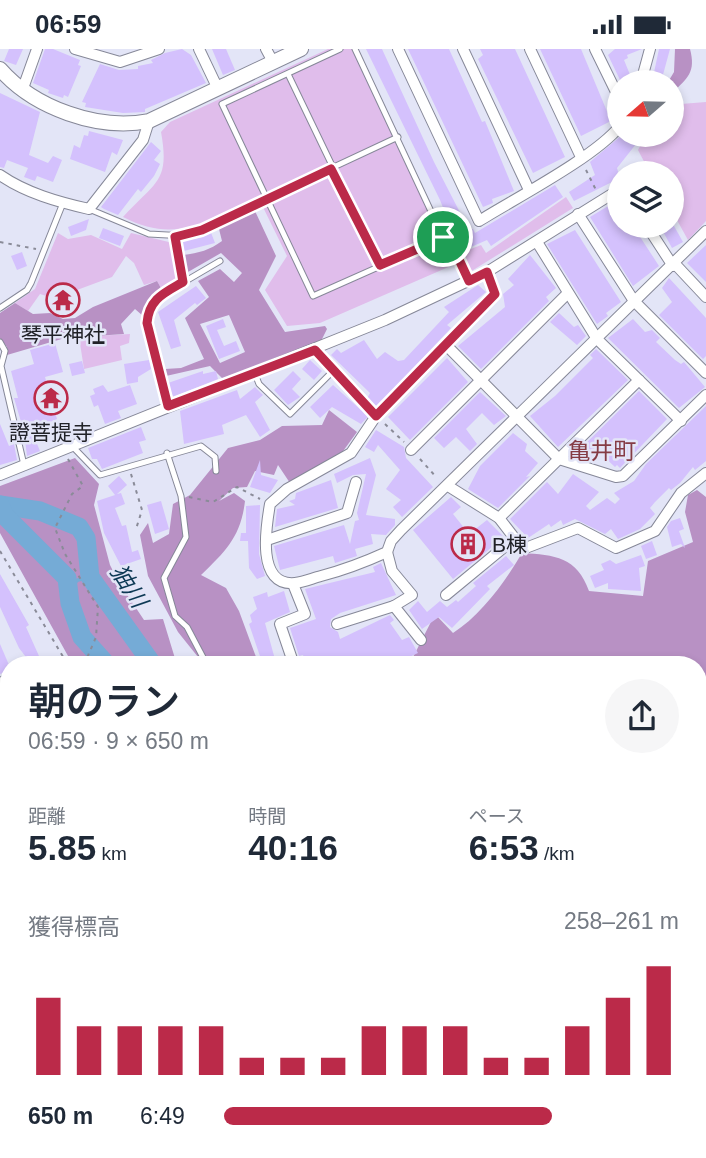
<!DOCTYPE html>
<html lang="ja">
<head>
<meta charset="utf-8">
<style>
  :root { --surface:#fff; --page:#f6f6f7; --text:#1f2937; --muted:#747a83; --accent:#bb2a49 }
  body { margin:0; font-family:Helvetica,"Noto Sans JP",sans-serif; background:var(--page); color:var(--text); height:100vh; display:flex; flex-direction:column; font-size:26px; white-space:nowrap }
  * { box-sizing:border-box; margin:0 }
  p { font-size:23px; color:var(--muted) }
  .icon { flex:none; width:38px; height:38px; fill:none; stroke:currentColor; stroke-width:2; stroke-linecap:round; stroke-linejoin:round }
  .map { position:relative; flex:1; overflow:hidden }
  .details { position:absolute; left:0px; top:607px; width:707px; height:502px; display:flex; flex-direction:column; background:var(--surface); border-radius:28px 28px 0 0; box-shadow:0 4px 10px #0003 }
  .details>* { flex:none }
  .needle { width:46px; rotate:250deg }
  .controls { position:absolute; left:607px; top:21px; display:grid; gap:14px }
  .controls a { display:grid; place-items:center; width:77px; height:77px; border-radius:50%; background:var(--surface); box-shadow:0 4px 10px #0003; font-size:35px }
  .pin { position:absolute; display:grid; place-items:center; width:60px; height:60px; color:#fff; margin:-30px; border:4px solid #fff; border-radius:50%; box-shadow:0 2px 7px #0007 }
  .round { display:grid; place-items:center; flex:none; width:74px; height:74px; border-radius:37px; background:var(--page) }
  .overview { display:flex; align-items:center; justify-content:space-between; height:119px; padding:0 28px }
  h1 { font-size:38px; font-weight:600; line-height:52px }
  .stats { display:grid; grid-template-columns:repeat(3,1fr); gap:10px; height:119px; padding:7px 28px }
  .stats div { display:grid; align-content:center }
  .stats b { font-size:35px; font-weight:600 }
  .stats small { font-size:19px; font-weight:400 }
  .stats p { font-size:19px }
  .chart { height:196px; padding:14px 28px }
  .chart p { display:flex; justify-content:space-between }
  .chart svg { width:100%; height:126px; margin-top:7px; stroke:var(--accent); stroke-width:6 }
  ul { padding:0 28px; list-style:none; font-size:23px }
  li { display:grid; grid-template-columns:112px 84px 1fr; align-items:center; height:52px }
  li i { height:18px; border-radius:9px; background:var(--accent) }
  .status { display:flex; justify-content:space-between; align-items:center; height:49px; padding:0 35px; background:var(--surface); direction:ltr }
  .status svg { height:19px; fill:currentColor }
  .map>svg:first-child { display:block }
  .green { fill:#e0bdeb }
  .forest { fill:#b891c4; fill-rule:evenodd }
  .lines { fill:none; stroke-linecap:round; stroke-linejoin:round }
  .stream { stroke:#75abd6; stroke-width:3.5 }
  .river { stroke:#75abd6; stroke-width:19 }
  .building { fill:#d4c1fd }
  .lane-casing { stroke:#868898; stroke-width:7 }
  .street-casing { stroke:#868898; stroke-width:12 }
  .secondary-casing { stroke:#868898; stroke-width:16 }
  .primary-casing { stroke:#868898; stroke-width:18 }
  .path { stroke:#8a8b98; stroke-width:2; stroke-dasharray:3.5 5; stroke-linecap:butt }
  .lane { stroke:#fff; stroke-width:5 }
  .street { stroke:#fff; stroke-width:10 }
  .secondary { stroke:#fff; stroke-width:14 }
  .primary { stroke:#fff; stroke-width:16 }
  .route-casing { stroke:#fff; stroke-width:14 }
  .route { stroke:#bb2a49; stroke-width:9 }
  .labels { text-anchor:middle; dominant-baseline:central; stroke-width:5; stroke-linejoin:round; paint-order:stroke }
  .poi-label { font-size:21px; fill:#202127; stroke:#e3e5f7 }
  .neighbourhood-label { font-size:23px; fill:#853c45; stroke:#e3e5f7 }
  .water-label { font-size:23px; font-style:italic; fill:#0c3854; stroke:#e3e5f7 }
</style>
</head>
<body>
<div class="status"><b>06:59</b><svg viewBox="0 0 49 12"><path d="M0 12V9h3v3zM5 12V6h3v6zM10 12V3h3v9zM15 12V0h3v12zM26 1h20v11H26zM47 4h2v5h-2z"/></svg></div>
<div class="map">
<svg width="706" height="1109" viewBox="0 0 706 1109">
  <rect width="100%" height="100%" fill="#e3e5f7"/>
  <g class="green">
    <path d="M328 0H357L453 216 320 274 287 277 265 241 287 207 259 150C209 171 176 196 123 168 156 132 170 133 161 83L170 73Z"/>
    <polygon points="672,46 681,55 706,53 706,172 688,191 672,162 672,124 650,124 638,101 646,86 672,86"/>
    <polygon points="566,148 573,159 470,223 458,194 467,193 471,200 481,196 486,204"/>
    <polygon points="58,184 68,190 91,186 122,200 131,184 173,194 179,229 162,241 157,232 144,236 134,214 126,207 112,228 77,241 56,244 53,249 40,245 28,262 15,254 35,240"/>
    <polygon points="130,285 129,294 120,297 122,311 84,320 79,288"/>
    <polygon points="400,1101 460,1101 459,1109 402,1109"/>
  </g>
  <g class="forest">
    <path d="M675 0H690C696 23 688 29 672 44V33H668L674 23Z"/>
    <path d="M255 162 276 207 259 241 285 283 325 277 327 280 321 292 223 330 210 317 166 327 165 320 181 319 204 310 185 269 209 248 198 232 220 220 234 233 242 224 221 204 188 223 183 206C199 204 210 201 222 192L219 180ZM229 266 245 303 220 314 200 275Z"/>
    <polygon points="157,232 162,241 149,250 143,267 135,260 121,275 124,285 65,289 7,306 7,298 0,289 0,264 15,254 33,265 50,264 63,270 75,269 93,258"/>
    <path d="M329 361 357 383 338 409 290 434 278 416 274 426 255 422 247 438 233 439 219 452 234 444 245 452C241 487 226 502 201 526L226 539 239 562 259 616H199L198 608 178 583 148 527 140 486 148 474 153 494 169 485 173 455 190 446 228 399 260 391 282 377 322 376Z"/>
    <polygon points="75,409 99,435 94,456 110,516 118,532 144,571 163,570 177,616 73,616 0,484 0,437"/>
    <path d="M697 441 706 448V637L698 631V616H409L435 565 453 584C481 566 505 533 522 504 555 506 577 508 589 542L643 547 648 512 693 493 685 463 688 446Z"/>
    <polygon points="704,730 706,731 706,886 698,883 698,734"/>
  </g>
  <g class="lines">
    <g class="stream">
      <polyline points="70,538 78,531 90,528"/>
      <polyline points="698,680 706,677"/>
      <polyline points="394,1101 397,1109"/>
    </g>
    <g class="river">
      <polyline points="0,456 40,462 79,478 86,489 90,528 153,616"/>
      <polyline points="0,456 4,466 67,529 70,554 82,588 107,616"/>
      <polyline points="380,1101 383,1109"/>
      <polyline points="464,1109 465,1101"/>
    </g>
  </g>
  <g class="building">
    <polygon points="9,0 23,0 16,16 4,12"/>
    <polygon points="45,0 53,0 80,11 78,16 81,17 68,48 64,46 63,49 48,44 49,41 33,34"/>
    <polygon points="182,0 191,6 206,34 145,60 145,63 123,64 85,58 86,54 82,53 100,15 119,21 138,20 138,17 153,14 151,11 165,4"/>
    <polygon points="212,0 226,0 235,21 223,26"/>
    <polygon points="366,0 382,0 434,113 469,181 473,180 475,184 555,136 563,148 491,197 487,191 471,198 468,190 456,191 440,151"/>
    <polygon points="408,0 449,0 482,73 485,72 514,142 492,150 493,154 483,158"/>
    <polygon points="480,0 515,0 565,108 533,124 478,10 483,6"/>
    <polygon points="540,0 581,0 611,72 581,87"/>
    <polygon points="615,0 642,0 627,6 628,9 624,11 633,33 621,33 608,6"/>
    <polygon points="659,0 670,0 661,33 652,33"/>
    <polygon points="0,44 40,63 29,106 48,114 53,107 62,111 53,133 37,127 35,132 24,128 28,119 7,111 4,119 0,118"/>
    <polygon points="89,82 123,91 117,106 112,103 105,123 70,110 74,96 80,99 84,86 88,87"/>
    <polygon points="622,86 635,86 640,90 617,119 620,129 574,152 569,143 595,126 590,113"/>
    <polygon points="151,93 161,102 154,111 160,115 154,127 141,143 138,140 118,166 104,160 101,158"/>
    <polygon points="618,151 620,177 633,177 659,217 633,237 590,168"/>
    <polygon points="89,170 86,181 71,187 68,178"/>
    <polygon points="660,177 674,177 683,193 672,199"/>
    <polygon points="103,179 124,187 120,197 99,189"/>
    <polygon points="210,181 215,194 184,202 182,192 204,188 203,185"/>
    <polygon points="575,181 621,253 606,264 608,267 597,275 547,195"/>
    <polygon points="706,196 706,233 687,214"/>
    <polygon points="22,203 27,217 17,221 11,207"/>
    <polygon points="530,206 556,239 546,248 549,252 481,320 458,297 505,258 503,245 514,236 508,230"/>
    <polygon points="669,229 706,269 706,307 703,310 659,266 672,253 662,239"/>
    <polygon points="478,236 486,243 447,276 451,279 361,375 332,358 320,369 310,358 333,336 361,361 370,344 331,306 337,300 341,304 364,291 377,310 385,303 398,312 404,311 449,263 444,258"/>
    <polygon points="196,237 206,249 197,256 195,254 174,271 181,297 171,300 158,263"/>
    <polygon points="559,264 574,278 578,276 586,287 577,296 550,273"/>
    <polygon points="223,270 226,278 217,281 224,297 236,292 240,302 219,310 206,277"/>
    <polygon points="633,270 645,283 652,281 660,289 656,293 675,311 681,315 684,313 705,338 679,359 608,289"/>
    <polygon points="55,294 63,323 45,328 57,370 50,373 54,383 35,390 40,402 27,407 24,383 14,349 18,349 11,322 34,315 30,301"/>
    <polygon points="596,300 628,331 558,398 530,367 555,347 593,309 590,306"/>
    <polygon points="447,309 468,333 410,391 388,368"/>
    <polygon points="149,311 151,320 138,328 138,333 127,335 124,315"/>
    <polygon points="310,311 322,322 314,331 302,320"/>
    <polygon points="82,312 85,324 72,327 69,315"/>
    <polygon points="203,322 203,325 216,322 218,330 173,348 168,334"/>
    <polygon points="293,322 301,330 292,340 300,348 288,356 274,341"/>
    <polygon points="103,336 108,343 130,336 137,355 118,362 121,369 105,375 98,356 94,358 90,347 95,345 93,340"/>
    <polygon points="255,338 263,346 255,353 270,381 260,388 246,366 222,376 224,385 184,395 180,362 237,341 240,350"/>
    <polygon points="639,342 667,370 620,419 617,416 615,418 601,405 603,396 588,411 577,408 575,405"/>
    <polygon points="480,343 506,367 494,376 482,364 466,380 477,395 470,402 456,388 444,399 434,389"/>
    <polygon points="706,357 706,412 695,421 693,418 680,434 671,441 669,439 655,453 650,459 655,465 640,480 618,490 611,480 605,485 575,470 563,476 561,471 551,478 549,475 528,489 510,470 547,433 558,445 573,425 599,443 586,457 590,461 607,449 615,455 620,450 614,444 634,432 646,415"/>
    <polygon points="0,375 9,397 14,395 17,411 0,416"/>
    <polygon points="141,378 146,391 139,393 143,404 102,420 97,410 92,410 88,399"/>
    <polygon points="376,381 404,398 406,409 433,438 402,468 393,458 401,451 386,440 400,421 378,396 374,403 365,398"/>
    <polygon points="513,384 527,395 525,402 538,414 526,428 530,427 498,459 468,440 480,417"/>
    <polygon points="370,409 376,426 366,466 395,470 395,476 386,486 371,485 373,495 355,500 357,507 335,514 333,507 280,521 274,497 344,476 350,495 355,472 359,471 357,464 366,425 353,426 337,434 334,425"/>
    <polygon points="260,411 261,426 278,431 270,444 250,438"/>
    <polygon points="119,427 127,436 117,445 121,444 125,455 115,459 122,477 126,476 132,503 138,501 141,510 121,517 104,484 97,452 115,446 108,437"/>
    <polygon points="331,431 338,459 275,478 277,460 295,456 289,452 295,450 296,444"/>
    <polygon points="451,448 461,458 453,465 469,485 487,471 504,488 453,530 413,481"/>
    <polygon points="161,452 169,480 155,485 147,456"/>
    <polygon points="260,456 259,505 265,527 257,530 249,519 248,492 240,492 241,484 246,484 246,457"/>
    <polygon points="680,469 684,480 679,482 685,499 681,495 672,498 667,478 671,472"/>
    <polygon points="652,492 657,506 646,510 641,497"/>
    <polygon points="641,506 645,517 639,519 641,542 608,540 608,534 595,539 590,527 604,521 601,515 610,511 616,515"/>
    <polygon points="506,507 514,516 487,537 490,540 452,579 439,568 422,580 409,561 418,552 427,563 440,552 447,558 456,551 458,553 476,537 473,534"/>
    <polygon points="381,514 396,546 340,564 331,570 330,578 338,583 340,590 390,566 394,571 390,574 402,591 409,588 418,604 392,616 380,616 377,610 368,616 306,616 303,606 299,607 290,579 316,570 305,540 375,523 373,518"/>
    <polygon points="0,525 29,576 26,578 43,616 32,616 19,599 0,558"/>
    <polygon points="284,542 290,563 265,574 276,614 263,616 249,575 252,573 250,566 257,560 253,548 267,543 268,548"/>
    <polygon points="0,595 9,616 9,622 0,625"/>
    <polygon points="0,788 9,806 9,835 0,819"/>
    <polygon points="112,1101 157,1101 139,1109 121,1109"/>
    <polygon points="234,1101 253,1101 258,1109 239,1109"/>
    <polygon points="336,1101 338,1109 313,1109 312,1102"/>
    <polygon points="530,1101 539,1101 543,1109 514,1109"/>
    <polygon points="597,1101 627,1101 630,1109 600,1109"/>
  </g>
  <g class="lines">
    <defs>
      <g id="lane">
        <polyline points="340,0 222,55 313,247 448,187 469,231"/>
        <polyline points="355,0 443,188"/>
        <polyline points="288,25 380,216"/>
        <polyline points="89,160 149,185 186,187 398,88"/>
        <polyline points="175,188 183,233"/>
        <polyline points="0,259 27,241 31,234 63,154"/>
        <polyline points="0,293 5,302 1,317 24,416"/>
        <polyline points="255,325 259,335 290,365 334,321"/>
        <path d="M168 357C161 326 136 279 155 250L220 212"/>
        <polyline points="73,398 100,426 201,397 215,408 216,422"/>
        <polyline points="167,404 181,447 186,488 164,529 175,567 187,578 207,616"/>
        <polyline points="0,701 9,696"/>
        <polyline points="82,1109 89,1101"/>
      </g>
      <g id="street">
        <polyline points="75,0 120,13 159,0"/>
        <polyline points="199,0 218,40"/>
        <polyline points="266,0 273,13"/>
        <path d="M398 0 479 172C516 149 595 108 620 77"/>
        <polyline points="463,0 529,141"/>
        <polyline points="530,0 581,108"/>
        <polyline points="595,0 620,51"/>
        <polyline points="641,33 650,0"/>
        <polyline points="22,42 37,0"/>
        <path d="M0 126C26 144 58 153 89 160L143 91 149 72"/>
        <polyline points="578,165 634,252 706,324"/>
        <polyline points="647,177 673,217"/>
        <polyline points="537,193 597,290 681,372"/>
        <polyline points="675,215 706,248"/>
        <path d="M487 223 495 245 376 367 351 404 287 440 270 455C266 478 256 538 295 534 304 533 313 529 321 527 344 521 365 513 387 503L391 492 401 481 706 182"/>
        <polyline points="446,296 559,410 616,428 623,427 706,346"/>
        <polyline points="315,301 346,334"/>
        <polyline points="411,401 567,245"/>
        <polyline points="0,426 385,271 487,223 620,140"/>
        <polyline points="448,437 499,469 523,500 578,479 616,499 655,482 681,444 706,424"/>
        <polyline points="499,469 639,331"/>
        <polyline points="267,491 347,464 356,433"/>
        <polyline points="293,535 305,565 280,575 294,616"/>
        <polyline points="446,546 514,490"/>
        <polyline points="394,557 421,591"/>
        <polyline points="337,575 394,557 412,546 392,522 387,503"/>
        <polyline points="0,634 9,630"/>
        <polyline points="698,702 706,697"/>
        <polyline points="0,762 9,759"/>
        <polyline points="0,842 9,860"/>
        <polyline points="698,954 706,970"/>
        <polyline points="0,975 9,991"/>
        <polyline points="698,1023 706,1019"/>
        <polyline points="0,1029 9,1022"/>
        <polyline points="698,1047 706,1063"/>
        <polyline points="0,1055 6,1062 9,1058"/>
        <polyline points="101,1101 109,1109"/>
        <polyline points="188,1101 191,1109"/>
        <polyline points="304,1101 305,1109"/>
        <polyline points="550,1101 555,1109"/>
        <polyline points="588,1101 592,1109"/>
        <polyline points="635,1101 639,1109"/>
        <polyline points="680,1101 684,1109"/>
        <polyline points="503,1109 506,1101"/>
      </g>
      <g id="secondary">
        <path d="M0 20C34 59 98 82 149 72L301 0"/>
        <polyline points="0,865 9,861"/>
      </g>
      <g id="primary">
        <polyline points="0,722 9,736"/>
        <polyline points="216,1101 220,1109"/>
      </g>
    </defs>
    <use href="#lane" class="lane-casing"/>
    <use href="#street" class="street-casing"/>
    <use href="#secondary" class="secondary-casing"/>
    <use href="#primary" class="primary-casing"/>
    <g class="path">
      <polyline points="586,121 596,141"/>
      <polyline points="0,193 36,200"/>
      <polyline points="354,342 369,359"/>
      <polyline points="385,375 404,393"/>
      <polyline points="68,410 83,437 72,445 55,479 65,505 98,558 96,588 87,609 89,616"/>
      <polyline points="420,410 437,429"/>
      <polyline points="131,425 142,461 136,480"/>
      <polyline points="189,448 213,453 237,438 260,450"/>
      <polyline points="0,502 68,616"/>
      <polyline points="698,684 706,682"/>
      <polyline points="698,914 706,915"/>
      <polyline points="349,1101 355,1109"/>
      <polyline points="362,1101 365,1109"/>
      <polyline points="400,1101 406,1109"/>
      <polyline points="415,1109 415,1101"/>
    </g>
    <use href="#lane" class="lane"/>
    <use href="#street" class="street"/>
    <use href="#secondary" class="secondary"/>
    <use href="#primary" class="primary"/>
  </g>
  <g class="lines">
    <defs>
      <path id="route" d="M331 120 380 216 448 187 469 232 487 223 495 245 376 367 315 301 168 357 147 274C149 250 164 244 183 233L175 188 202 181Z"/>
    </defs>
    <use href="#route" class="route-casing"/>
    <use href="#route" class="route"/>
  </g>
  <defs>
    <symbol id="temple-ring" viewBox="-11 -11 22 22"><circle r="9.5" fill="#e3e5f7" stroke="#bb2a49" stroke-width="1.5"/><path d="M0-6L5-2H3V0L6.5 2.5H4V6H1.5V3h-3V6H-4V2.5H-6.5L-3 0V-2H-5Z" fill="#bb2a49"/></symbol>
    <symbol id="building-ring" viewBox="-11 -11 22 22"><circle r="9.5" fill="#e3e5f7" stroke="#bb2a49" stroke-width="1.5"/><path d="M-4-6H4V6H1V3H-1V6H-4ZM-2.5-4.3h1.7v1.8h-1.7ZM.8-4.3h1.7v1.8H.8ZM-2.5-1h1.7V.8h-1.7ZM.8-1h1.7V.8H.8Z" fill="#bb2a49"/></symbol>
  </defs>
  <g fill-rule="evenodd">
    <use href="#temple-ring" x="44" y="232" width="38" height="38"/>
    <use href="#temple-ring" x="32" y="330" width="38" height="38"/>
    <use href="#building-ring" x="449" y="476" width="38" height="38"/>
  </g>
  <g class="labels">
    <g class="poi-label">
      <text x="63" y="285">琴平神社</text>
      <text x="51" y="383">證菩提寺</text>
      <text x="492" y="495" text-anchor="start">B棟</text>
    </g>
    <g class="neighbourhood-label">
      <text x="602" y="402">亀井町</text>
    </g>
    <g class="water-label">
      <text transform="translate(129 537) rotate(57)">㹨川</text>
    </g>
  </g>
</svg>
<div class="controls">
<a><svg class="needle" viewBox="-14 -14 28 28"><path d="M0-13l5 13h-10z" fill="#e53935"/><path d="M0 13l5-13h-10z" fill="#747a83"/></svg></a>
<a><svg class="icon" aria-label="layers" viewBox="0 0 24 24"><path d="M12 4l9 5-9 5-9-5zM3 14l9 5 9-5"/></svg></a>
</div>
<div class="pin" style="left:443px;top:188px;background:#1e9e55"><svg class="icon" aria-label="arrive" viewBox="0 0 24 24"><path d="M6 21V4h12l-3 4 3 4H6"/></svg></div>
<section class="details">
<div class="overview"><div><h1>朝のラン</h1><p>06:59 · 9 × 650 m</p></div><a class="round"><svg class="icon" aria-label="share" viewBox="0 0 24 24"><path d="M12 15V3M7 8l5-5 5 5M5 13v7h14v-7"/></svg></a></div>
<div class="stats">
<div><p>距離</p><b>5.85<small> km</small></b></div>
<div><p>時間</p><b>40:16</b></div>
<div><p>ペース</p><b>6:53<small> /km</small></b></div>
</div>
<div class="chart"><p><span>獲得標高</span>258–261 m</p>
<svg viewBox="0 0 160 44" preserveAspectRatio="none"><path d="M5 44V17M15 44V27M25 44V27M35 44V27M45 44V27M55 44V38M65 44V38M75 44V38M85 44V27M95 44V27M105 44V27M115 44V38M125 44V38M135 44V27M145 44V17M155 44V6"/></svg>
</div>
<ul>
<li><b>650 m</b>6:49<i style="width:72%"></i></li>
</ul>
</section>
</div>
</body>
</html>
